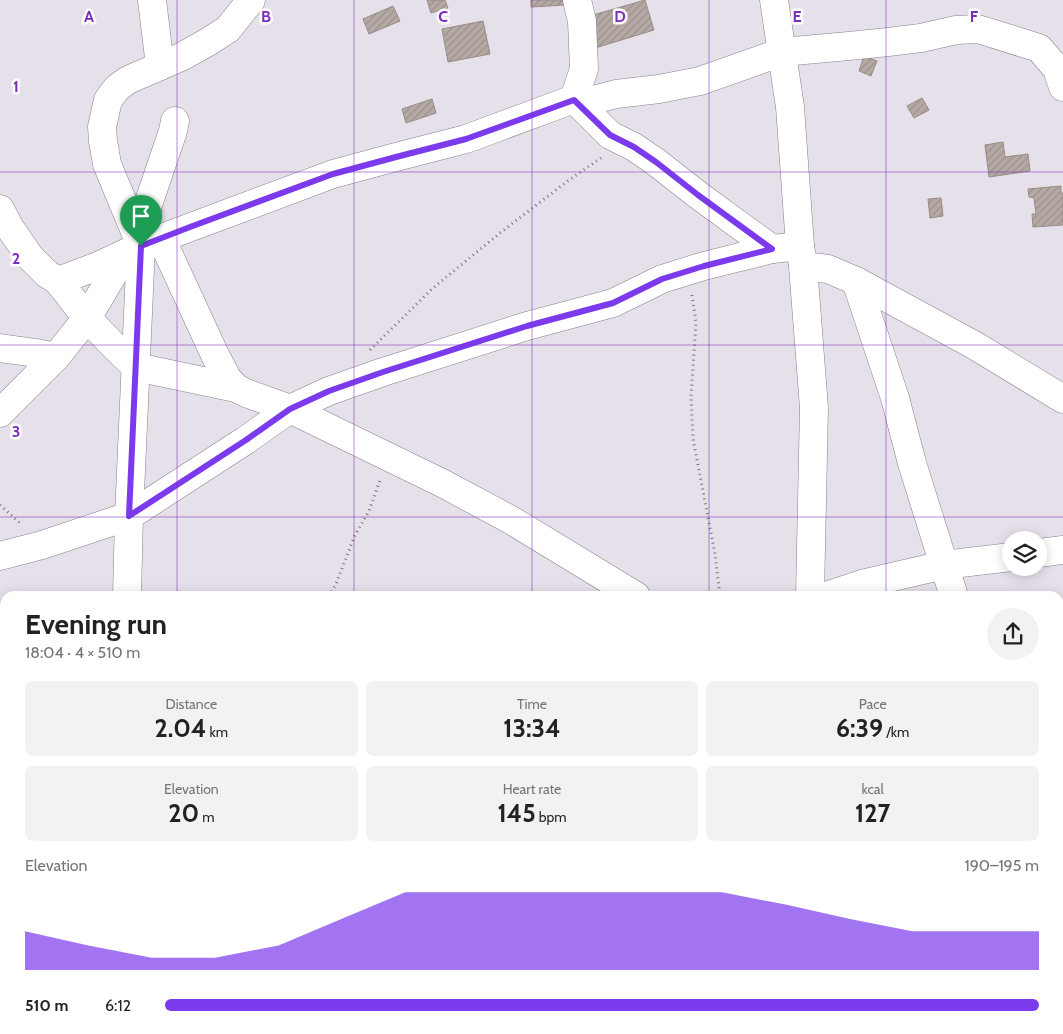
<!DOCTYPE html>
<html lang="en">
<head>
<meta charset="utf-8">
<style>
  :root { --surface:#fff; --page:#f2f2f2; --text:#222; --muted:#767676; --accent:#7c3aed }
  body { margin:0; font-family:Cabin,sans-serif; background:var(--page); color:var(--text); height:100vh; display:flex; flex-direction:column; font-size:19px; white-space:nowrap }
  * { box-sizing:border-box; margin:0 }
  p { font-size:16px; color:var(--muted) }
  .icon { flex:none; width:28px; height:28px; fill:none; stroke:currentColor; stroke-width:2; stroke-linecap:round; stroke-linejoin:round }
  .map { position:relative; flex:1; overflow:hidden }
  .panel { position:absolute; left:0px; top:591px; width:1064px; height:444px; display:flex; flex-direction:column; background:var(--surface); border-radius:15px 15px 0 0; box-shadow:0 2px 12px #0003 }
  .panel>* { flex:none }
  .fabs { position:absolute; left:1002px; top:531px; display:grid; gap:10px }
  .fabs a { display:grid; place-items:center; width:45px; height:45px; border-radius:50%; background:var(--surface); box-shadow:0 2px 12px #0003; font-size:25px }
  .pin { position:absolute; display:grid; place-items:center; width:42px; height:42px; color:#fff; margin:-51px -21px; border-radius:50% 50% 50% 0; rotate:-45deg; box-shadow:0 0 5px #0007 }
  .pin .icon { rotate:45deg }
  .round { display:grid; place-items:center; flex:none; width:52px; height:52px; border-radius:26px; background:var(--page) }
  .overview { display:flex; align-items:center; justify-content:space-between; height:85px; padding:0 25px }
  h1 { font-size:28px; font-weight:700; line-height:38px }
  .figures { display:grid; grid-template-columns:repeat(3,1fr); gap:8px; height:85px; padding:5px 25px }
  .figures div { display:grid; align-content:center; border-radius:8px; background:var(--page); text-align:center }
  .figures b { font-size:25px; font-weight:700 }
  .figures small { font-size:14px; font-weight:400 }
  .figures p { font-size:14px }
  .chart { height:140px; padding:10px 25px }
  .chart p { display:flex; justify-content:space-between }
  .chart svg { width:100%; height:90px; margin-top:5px; fill:var(--accent); opacity:.7 }
  ul { padding:0 25px; list-style:none; font-size:16px }
  li { display:grid; grid-template-columns:80px 60px 1fr; align-items:center; height:38px }
  li i { height:12px; border-radius:6px; background:var(--accent) }
  .map>svg:first-child { display:block }
  .building { fill:url(#building-hatch); stroke:#988c88 }
  .lines { fill:none; stroke-linecap:round; stroke-linejoin:round }
  .minor-casing { stroke:#85808a; stroke-width:29 }
  .path { stroke:#79757c; stroke-width:3; stroke-dasharray:1 4; stroke-linecap:butt }
  .minor { stroke:#fff; stroke-width:28 }
  .route-casing { stroke:#fff; stroke-width:10 }
  .route { stroke:#7c3aed; stroke-width:6 }
  .grid { fill:none; stroke:#7b2cbf; stroke-width:1; stroke-opacity:0.55 }
  .grid-label { font-size:16px; text-anchor:middle; font-weight:bold; fill:#7b2cbf; stroke:#fff; stroke-width:5; stroke-linejoin:round; paint-order:stroke }
</style>
</head>
<body>
<div class="map">
<svg width="1063" height="1034" viewBox="0 0 1063 1034">
  <defs>
    <pattern id="building-hatch" width="6" height="6" patternUnits="userSpaceOnUse" patternTransform="scale(1.25)"><rect width="6" height="6" fill="#b5a9a4"/><path d="M-1 1l2-2M0 6l6-6M5 7l2-2" fill="none" stroke="#9b908c"/></pattern>
  </defs>
  <rect width="100%" height="100%" fill="#e6e0eb"/>
  <g class="building">
    <polygon points="427,0 445,0 448,8 431,13"/>
    <polygon points="531,0 564,0 565,5 531,7"/>
    <polygon points="645,0 654,30 595,48 586,17"/>
    <polygon points="393,6 400,21 369,34 363,19"/>
    <polygon points="483,21 490,54 448,62 442,29"/>
    <polygon points="864,56 877,61 871,76 859,71"/>
    <polygon points="922,98 929,110 914,118 907,106"/>
    <polygon points="432,99 436,113 406,123 402,109"/>
    <polygon points="1003,142 1005,157 1028,154 1030,171 989,177 985,145"/>
    <polygon points="1061,186 1061,193 1063,193 1063,225 1033,227 1032,214 1036,214 1034,198 1029,197 1028,189"/>
    <polygon points="941,198 943,216 930,218 928,199"/>
  </g>
  <g class="lines">
    <defs>
      <g id="minor">
        <polyline points="152,0 160,66"/>
        <polyline points="577,0 582,21 584,69 574,99 610,135 634,147 656,162 698,195 772,249"/>
        <polyline points="774,0 790,107 800,246 803,266 814,408 810,596"/>
        <polyline points="0,209 10,228 30,257 47,274 58,281 87,318 114,346 136,367 236,388"/>
        <polyline points="137,237 173,131 175,121"/>
        <polyline points="161,238 215,355 227,378 236,388 246,393 290,409 444,484 511,520 636,596"/>
        <polyline points="803,266 828,269 856,281 974,345 1063,399"/>
        <polyline points="58,281 98,266 141,246 191,227 333,174 396,157 466,139 574,99 593,100 616,94 659,89 700,81 782,52 849,46 888,42 921,38 956,30 978,29 1039,48 1057,69 1063,87"/>
        <polyline points="856,281 895,398 912,463 944,565 954,596"/>
        <polyline points="0,348 36,353 56,357"/>
        <polyline points="0,413 56,357 87,318 125,254"/>
        <polyline points="1039,553 1063,550"/>
        <polyline points="0,556 42,545 129,516 246,440 290,409 329,391 383,372 527,326 613,303 662,279 704,266 772,249 800,246"/>
        <polyline points="127,596 129,516 141,246 107,164 103,141 102,127 108,100 117,88 128,80 181,57 208,42 228,29 251,0"/>
        <polyline points="826,596 862,584 944,565 1011,557"/>
        <polyline points="1059,728 1063,713"/>
        <polyline points="5,1034 6,1030"/>
        <polyline points="722,1034 723,1030"/>
        <polyline points="1011,1034 1011,1030"/>
      </g>
    </defs>
    <use href="#minor" class="minor-casing"/>
    <g class="path">
      <polyline points="692,295 696,322 691,397 693,439 715,554 720,596"/>
      <polyline points="370,350 433,288 500,233 569,180 601,158"/>
      <polyline points="0,505 22,525"/>
      <polyline points="329,596 336,584 355,535 369,511 380,480"/>
      <polyline points="0,772 5,775"/>
      <polyline points="274,1034 276,1030"/>
    </g>
    <use href="#minor" class="minor"/>
  </g>
  <g class="lines">
    <defs>
      <polygon id="route" points="574,100 610,135 634,147 656,162 698,195 772,249 704,266 662,279 613,303 527,326 383,372 329,391 290,409 246,440 129,516 141,246 190,227 333,174 396,157 466,139"/>
    </defs>
    <use href="#route" class="route-casing"/>
    <use href="#route" class="route"/>
  </g>
  <path class="grid" d="M177 0V596M354 0V596M532 0V596M709 0V596M886 0V596M0 172H1063M0 345H1063M0 517H1063M0 689H5M1059 689H1063M0 862H5M1059 862H1063M177 1030V1034M354 1030V1034M532 1030V1034M709 1030V1034M886 1030V1034"/>
  <g class="grid-label">
    <text x="89" y="22">A</text>
    <text x="266" y="22">B</text>
    <text x="443" y="22">C</text>
    <text x="620" y="22">D</text>
    <text x="797" y="22">E</text>
    <text x="974" y="22">F</text>
    <text x="16" y="92">1</text>
    <text x="16" y="264">2</text>
    <text x="16" y="437">3</text>
  </g>
</svg>
<div class="fabs">
<a><svg class="icon" aria-label="layers" viewBox="0 0 24 24"><path d="M12 4l9 5-9 5-9-5zM3 14l9 5 9-5"/></svg></a>
</div>
<div class="pin" style="left:141px;top:246px;background:#1e9e55"><svg class="icon" aria-label="arrive" viewBox="0 0 24 24"><path d="M6 21V4h12l-3 4 3 4H6"/></svg></div>
<section class="panel">
<div class="overview"><div><h1>Evening run</h1><p>18:04 · 4 × 510 m</p></div><a class="round"><svg class="icon" aria-label="share" viewBox="0 0 24 24"><path d="M12 15V3M7 8l5-5 5 5M5 13v7h14v-7"/></svg></a></div>
<div class="figures">
<div><p>Distance</p><b>2.04<small> km</small></b></div>
<div><p>Time</p><b>13:34</b></div>
<div><p>Pace</p><b>6:39<small> /km</small></b></div>
</div>
<div class="figures">
<div><p>Elevation</p><b>20<small> m</small></b></div>
<div><p>Heart rate</p><b>145<small> bpm</small></b></div>
<div><p>kcal</p><b>127</b></div>
</div>
<div class="chart"><p><span>Elevation</span>190–195 m</p>
<svg viewBox="0 0 160 44" preserveAspectRatio="none"><path d="M0 44V25L10 32L20 38L30 38L40 32L50 19L60 6L70 6L80 6L90 6L100 6L110 6L120 12L130 19L140 25L150 25L160 25V44z"/></svg>
</div>
<ul>
<li><b>510 m</b>6:12<i style="width:100%"></i></li>
</ul>
</section>
</div>
</body>
</html>
